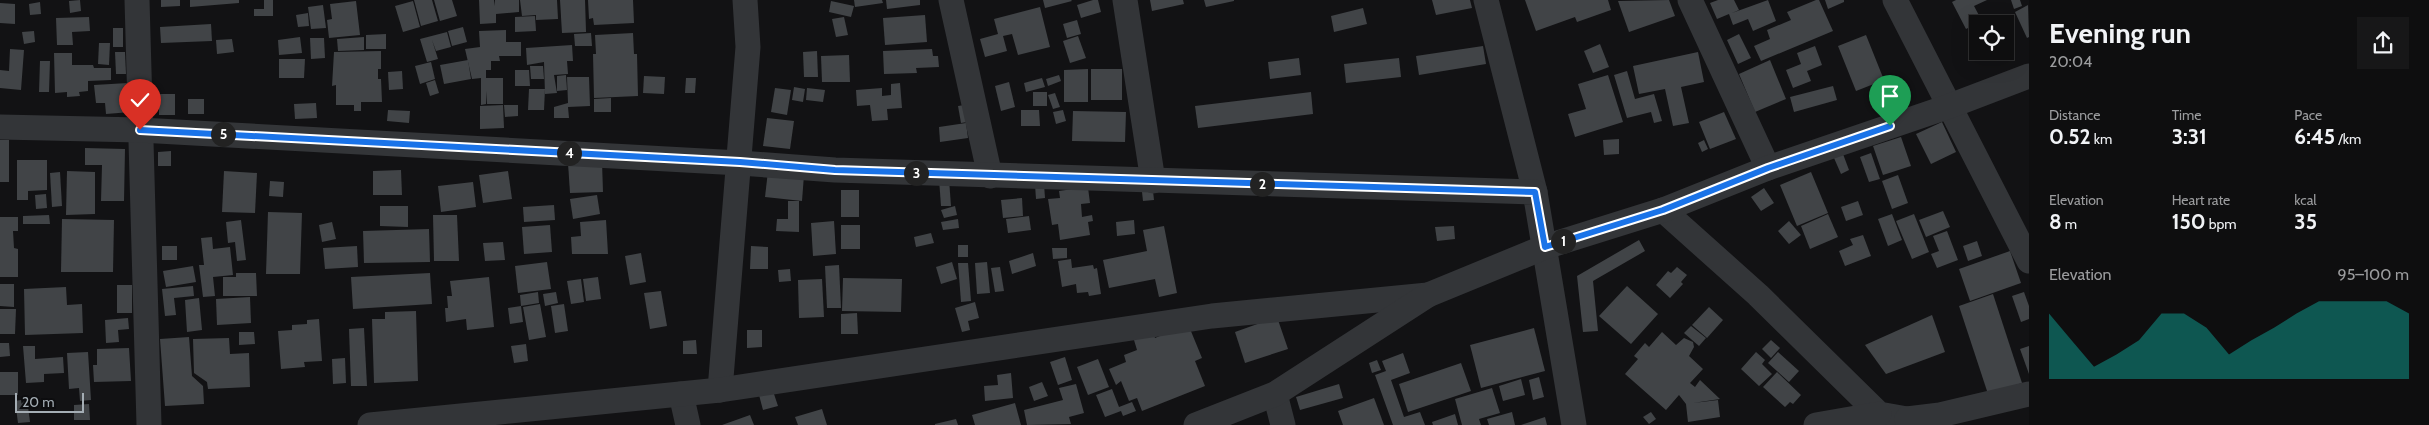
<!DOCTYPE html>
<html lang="en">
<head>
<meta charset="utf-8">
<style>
  :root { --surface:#0e0e0f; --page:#171718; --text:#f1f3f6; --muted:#9b9c9e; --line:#2e2e2f; --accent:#0f766e }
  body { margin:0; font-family:Cabin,sans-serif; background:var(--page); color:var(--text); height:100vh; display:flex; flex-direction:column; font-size:19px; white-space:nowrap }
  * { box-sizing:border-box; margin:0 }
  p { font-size:16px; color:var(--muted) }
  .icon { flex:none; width:28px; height:28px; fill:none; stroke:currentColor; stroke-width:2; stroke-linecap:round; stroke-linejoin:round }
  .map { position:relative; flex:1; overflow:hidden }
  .drawer { display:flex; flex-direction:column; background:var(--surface); width:400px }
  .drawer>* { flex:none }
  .tools { position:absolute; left:1969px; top:15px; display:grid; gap:10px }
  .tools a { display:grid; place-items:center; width:45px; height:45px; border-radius:0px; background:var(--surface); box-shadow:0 5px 20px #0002,0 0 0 1px var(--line); font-size:25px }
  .scale { position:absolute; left:15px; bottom:12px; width:69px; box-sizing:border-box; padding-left:5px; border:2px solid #a4adb4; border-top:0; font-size:14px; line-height:18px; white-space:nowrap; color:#a4adb4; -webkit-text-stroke:4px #0d0d0f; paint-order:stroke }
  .pin { position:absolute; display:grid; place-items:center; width:42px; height:42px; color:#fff; margin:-51px -21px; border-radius:50% 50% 50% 0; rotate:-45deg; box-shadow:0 0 5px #0007 }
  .pin .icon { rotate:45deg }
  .km { position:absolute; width:25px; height:25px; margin:-12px; border-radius:50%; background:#222; color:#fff; font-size:14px; line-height:25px; text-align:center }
  .round { display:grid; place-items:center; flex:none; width:52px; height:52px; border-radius:0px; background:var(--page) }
  .summary { display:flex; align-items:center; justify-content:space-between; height:85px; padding:0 20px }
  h1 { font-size:28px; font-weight:700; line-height:38px }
  .stats { display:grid; grid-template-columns:repeat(3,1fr); gap:8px; height:85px; padding:5px 20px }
  .stats div { display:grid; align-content:center }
  .stats b { font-size:21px; font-weight:700 }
  .stats small { font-size:14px; font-weight:400 }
  .stats p { font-size:14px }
  .chart { height:140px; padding:10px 20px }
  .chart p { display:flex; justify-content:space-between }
  .chart svg { width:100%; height:90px; margin-top:5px; fill:var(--accent); opacity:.7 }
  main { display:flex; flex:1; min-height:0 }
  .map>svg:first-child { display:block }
  .building { fill:#414447 }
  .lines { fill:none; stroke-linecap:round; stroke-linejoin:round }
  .minor { stroke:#333538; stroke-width:25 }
  .route-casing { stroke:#fff; stroke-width:10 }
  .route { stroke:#1a73e8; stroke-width:6 }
</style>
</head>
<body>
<main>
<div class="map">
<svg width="2029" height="425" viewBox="0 0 2029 425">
  <rect width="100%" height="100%" fill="#121214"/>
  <g class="building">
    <polygon points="80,0 81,11 70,13 69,1"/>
    <polygon points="161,0 180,0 180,6 161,7"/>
    <polygon points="190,0 239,0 239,3 190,7"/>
    <polygon points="264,0 273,0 273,16 254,16 254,9 264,9"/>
    <polygon points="414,0 432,0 438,21 421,26"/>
    <polygon points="434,0 452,0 457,16 440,21"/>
    <polygon points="479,0 494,0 495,6 495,0 519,0 519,12 496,14 496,23 480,24"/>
    <polygon points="520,0 557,0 558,19 536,20 536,15 522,16"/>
    <polygon points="560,0 585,0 586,32 562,33"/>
    <polygon points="588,0 633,0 634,23 594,25 593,18 589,19"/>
    <polygon points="854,0 882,0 883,3 855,7"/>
    <polygon points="886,0 920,0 920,5 887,9"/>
    <polygon points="1043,0 1071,0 1072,1 1045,8"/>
    <polygon points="1093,0 1098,0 1101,12 1081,18 1077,5"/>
    <polygon points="1150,0 1183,0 1184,4 1152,11"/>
    <polygon points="1204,0 1234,0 1234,1 1206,7"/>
    <polygon points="1432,0 1470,0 1472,8 1436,15"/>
    <polygon points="1525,0 1608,0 1611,10 1577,22 1575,17 1536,31"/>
    <polygon points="1669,0 1675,16 1629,32 1618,1"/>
    <polygon points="1718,0 1734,0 1739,10 1732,13 1768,0 1776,21 1753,31 1748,19 1733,25 1729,14 1717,19 1710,3"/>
    <polygon points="1816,0 1819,0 1833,31 1761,61 1754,46 1770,39 1767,30 1791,20 1787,12"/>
    <polygon points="1825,0 1844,0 1844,2 1828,9"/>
    <polygon points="1956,0 1987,0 1974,6 1982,21 1966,29 1952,2"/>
    <polygon points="2011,0 2020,0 2022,6 2014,9"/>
    <polygon points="356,1 360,35 329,38 327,20 332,19 330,4"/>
    <polygon points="413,1 420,27 403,32 395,6"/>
    <polygon points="831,1 854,6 851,17 829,12"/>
    <polygon points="40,2 41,14 30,15 29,4"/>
    <polygon points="0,3 15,4 15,24 0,23"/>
    <polygon points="323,5 326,28 311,29 308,7"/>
    <polygon points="2028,5 2029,37 2027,38 2015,12"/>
    <polygon points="1040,7 1050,47 1018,55 1012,34 1003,36 1007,51 985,57 980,39 998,34 994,19"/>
    <polygon points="1363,8 1367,24 1334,32 1331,16"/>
    <polygon points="308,13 309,26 298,27 296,15"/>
    <polygon points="925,15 927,42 885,45 883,18"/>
    <polygon points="535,16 536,31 515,32 515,17"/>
    <polygon points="89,17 90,31 72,32 73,45 57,45 56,18"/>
    <polygon points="844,17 848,35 836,37 832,19"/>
    <polygon points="1077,20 1081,34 1067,38 1063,24"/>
    <polygon points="211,24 212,41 161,43 160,27"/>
    <polygon points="463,27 467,42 452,46 448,31"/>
    <rect x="113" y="28" width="10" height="19"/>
    <polygon points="506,30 506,42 521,42 521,56 499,56 500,61 491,61 491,70 486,70 486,78 503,78 503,104 487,104 486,91 486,104 481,105 481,78 472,79 465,49 480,47 479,31"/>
    <polygon points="34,31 35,42 24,44 22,32"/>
    <polygon points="447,32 451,47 436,51 432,40 438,59 427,62 420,39"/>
    <polygon points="591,33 592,46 575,46 574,34"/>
    <polygon points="633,33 634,54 637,54 638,96 594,98 593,54 596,54 595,35"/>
    <polygon points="386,34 386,49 366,49 366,35"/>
    <polygon points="1739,34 1751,58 1738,64 1727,40"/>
    <polygon points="1866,35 1884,80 1856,91 1838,46"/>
    <polygon points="1078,36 1086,58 1070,63 1063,41"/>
    <polygon points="300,37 302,53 279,55 278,40"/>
    <polygon points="364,37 364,50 338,51 337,39"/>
    <polygon points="310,38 324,38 325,58 311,59"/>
    <polygon points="232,39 234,52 217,54 216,40"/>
    <polygon points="99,43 110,43 109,65 98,64"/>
    <polygon points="1600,44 1609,67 1593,73 1584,51"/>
    <polygon points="572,45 573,61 567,61 568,74 554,75 557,93 545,94 544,62 527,65 526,48"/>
    <polygon points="1483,46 1486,64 1419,75 1416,56"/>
    <polygon points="1815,46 1822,65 1807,71 1811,81 1793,88 1786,70 1801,64 1797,53"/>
    <polygon points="10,49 24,50 21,90 0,88 0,70 9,71"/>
    <polygon points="932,49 933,56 938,56 939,67 916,68 917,73 884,74 883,51"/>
    <polygon points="381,51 381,69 378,69 378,79 381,79 382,102 361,102 361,111 354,111 354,105 336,105 336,85 332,86 334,52"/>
    <polygon points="817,51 818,77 804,77 803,52"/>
    <polygon points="115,52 125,52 126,74 116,74"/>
    <polygon points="1698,52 1704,82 1681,87 1689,123 1673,126 1665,89 1639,94 1633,66"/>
    <polygon points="54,53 72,53 72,65 93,65 94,68 111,68 111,80 88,81 88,91 79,92 80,96 67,97 67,92 55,93"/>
    <polygon points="849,55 850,82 822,82 821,56"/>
    <polygon points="1299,58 1301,75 1270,79 1268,62"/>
    <polygon points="1399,58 1401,77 1346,83 1344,64"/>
    <polygon points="279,59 305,59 304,78 279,78"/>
    <polygon points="468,60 471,79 444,84 440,65"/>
    <polygon points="1770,60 1786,99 1755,112 1739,74"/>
    <polygon points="40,61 50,61 49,92 39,92"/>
    <polygon points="431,62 435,79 420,84 415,66"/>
    <polygon points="530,66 543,66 544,79 531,79"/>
    <polygon points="1088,69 1088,102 1064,102 1064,70"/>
    <rect x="1091" y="69" width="31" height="31"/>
    <polygon points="515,70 529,70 530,86 515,86"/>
    <polygon points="402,71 403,89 389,90 388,72"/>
    <polygon points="1627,71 1635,99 1654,94 1662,121 1654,123 1651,112 1627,118 1614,75"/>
    <polygon points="566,75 567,90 557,91 557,76"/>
    <polygon points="1059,75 1061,81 1048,86 1046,79"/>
    <polygon points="1608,75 1623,122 1575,137 1568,114 1586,109 1578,84"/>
    <polygon points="644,76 665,77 664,94 643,93"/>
    <polygon points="567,77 589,77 590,106 568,107 569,118 554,118 554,107 568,103"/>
    <polygon points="686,78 696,78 695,93 685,93"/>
    <polygon points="1042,78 1045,87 1026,92 1024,83"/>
    <polygon points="435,80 439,93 430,96 426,83"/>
    <polygon points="1009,82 1015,107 1001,111 995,86"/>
    <polygon points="128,83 131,112 106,114 105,103 96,103 94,85"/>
    <polygon points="900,83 902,108 887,109 888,120 872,121 870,105 857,106 856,90 882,88 882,96 891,95 891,84"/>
    <polygon points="1833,86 1837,100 1794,112 1790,97"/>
    <polygon points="794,87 805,89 803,102 792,100"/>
    <polygon points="775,88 791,90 787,115 771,112"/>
    <polygon points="807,88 825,90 823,102 806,100"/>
    <polygon points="529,89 545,89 544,110 528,110"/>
    <rect x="1033" y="92" width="14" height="14"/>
    <polygon points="1311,92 1313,114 1198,128 1195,106"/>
    <polygon points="1055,93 1060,107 1053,109 1048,95"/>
    <rect x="159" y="94" width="16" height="21"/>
    <polygon points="611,98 611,112 594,112 594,99"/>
    <rect x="188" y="99" width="16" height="15"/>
    <polygon points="316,103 317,118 295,119 294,104"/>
    <polygon points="971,104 973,121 961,123 958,106"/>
    <polygon points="503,105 504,128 480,129 480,106"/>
    <polygon points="504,105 518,105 518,116 505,117"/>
    <polygon points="388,110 410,111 409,123 387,121"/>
    <polygon points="1021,110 1039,110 1040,126 1021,126"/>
    <polygon points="1063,110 1066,121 1056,124 1053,112"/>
    <polygon points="1073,111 1126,112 1125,142 1072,141"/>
    <polygon points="1724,112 1736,139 1710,149 1699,122"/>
    <polygon points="767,118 794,121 790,149 763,146"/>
    <polygon points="1942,122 1956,152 1931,164 1916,134"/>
    <polygon points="966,123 968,138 940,142 939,127"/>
    <polygon points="1901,137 1911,166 1883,175 1873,146"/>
    <polygon points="1619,139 1619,154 1604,155 1603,140"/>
    <rect x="0" y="140" width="9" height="42"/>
    <polygon points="1704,140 1708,149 1702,152 1698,143"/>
    <polygon points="85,148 125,149 124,201 101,201 102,165 85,165"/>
    <polygon points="171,151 171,166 158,166 158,152"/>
    <polygon points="1871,153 1880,179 1869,182 1860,157"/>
    <polygon points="1843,154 1849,170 1841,174 1834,158"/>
    <polygon points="17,160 47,160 47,190 28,191 28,200 17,200"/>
    <polygon points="602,162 603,192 570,193 568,163"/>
    <polygon points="401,170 402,195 373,195 373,171"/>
    <polygon points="67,171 95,172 95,214 66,215"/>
    <polygon points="224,171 257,173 255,213 222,212"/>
    <polygon points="508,171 512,199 483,203 479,175"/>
    <polygon points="768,171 804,175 802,201 765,197"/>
    <polygon points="60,172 62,206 52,207 50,173"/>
    <polygon points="1811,172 1828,213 1797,226 1780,185"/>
    <polygon points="1898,175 1908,203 1892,209 1882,181"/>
    <polygon points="939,179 949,179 951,206 941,206"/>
    <polygon points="1087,180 1090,203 1081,204 1082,217 1092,215 1093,221 1088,222 1090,235 1060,240 1058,224 1052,225 1048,199 1060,198 1059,191 1073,189"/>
    <polygon points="270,181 284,182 283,197 269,196"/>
    <polygon points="473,182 476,207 441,212 438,186"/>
    <polygon points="1152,182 1154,200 1143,201 1141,183"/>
    <polygon points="1044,184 1045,198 1036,199 1035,185"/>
    <polygon points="1764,188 1774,203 1761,211 1751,197"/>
    <rect x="841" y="190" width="18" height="27"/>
    <polygon points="46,194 47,208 36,209 35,195"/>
    <polygon points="597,195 600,214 573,219 570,199"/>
    <polygon points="1022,198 1023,216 1003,218 1001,200"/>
    <polygon points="788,201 799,201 799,232 776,231 777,219 788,219"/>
    <polygon points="1858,201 1863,215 1846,221 1841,207"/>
    <polygon points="554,205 555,220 524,222 523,207"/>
    <polygon points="380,206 408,206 408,227 380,226"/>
    <polygon points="955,206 957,215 944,218 941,210"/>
    <polygon points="1943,211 1950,227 1926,237 1919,220"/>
    <polygon points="268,212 302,213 300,274 266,274"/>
    <polygon points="1828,214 1838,237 1810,249 1801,226"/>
    <polygon points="1892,214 1902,240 1888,246 1878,219"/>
    <polygon points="1914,214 1929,252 1912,259 1896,221"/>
    <polygon points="49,215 50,224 23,224 23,216"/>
    <polygon points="433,215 457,215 459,261 434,261"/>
    <polygon points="1029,216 1031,230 1008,233 1006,219"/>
    <polygon points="0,217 18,217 18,231 13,231 14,248 18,249 18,277 0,277"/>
    <polygon points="62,219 114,220 113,272 61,272"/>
    <polygon points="958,219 959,228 943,230 941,222"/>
    <polygon points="241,220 246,260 237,261 235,242 228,243 226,222"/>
    <polygon points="606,220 608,254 572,254 571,237 581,236 580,222"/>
    <polygon points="1134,220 1135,234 1117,236 1116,222"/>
    <polygon points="834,221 836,254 813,256 811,223"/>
    <polygon points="1789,221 1801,235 1789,244 1778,231"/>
    <polygon points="332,222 336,239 322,242 319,225"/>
    <polygon points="550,225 552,252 524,254 522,227"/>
    <rect x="841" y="225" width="19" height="24"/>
    <polygon points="1164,226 1177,293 1159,297 1155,279 1109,288 1103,260 1147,251 1143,230"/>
    <polygon points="1454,226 1455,239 1437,241 1435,227"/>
    <polygon points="429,229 430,262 364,263 363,231"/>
    <polygon points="1947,231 1958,260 1937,268 1931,254 1939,251 1933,236"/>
    <polygon points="931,233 934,243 916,247 914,237"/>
    <polygon points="1863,235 1871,256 1845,266 1839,251 1853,245 1850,239"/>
    <polygon points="212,237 213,249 230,247 233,275 213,277 215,296 203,297 199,265 204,265 201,238"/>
    <polygon points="1639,240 1645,251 1593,281 1598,331 1583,332 1577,276"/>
    <polygon points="1977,241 1982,256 1968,261 1963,246"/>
    <polygon points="503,242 505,260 485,261 483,243"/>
    <rect x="958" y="245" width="10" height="12"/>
    <rect x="162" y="246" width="15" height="14"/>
    <polygon points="357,246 358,267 325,269 323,248"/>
    <polygon points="751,246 768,247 768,269 750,269"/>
    <polygon points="1052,248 1067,248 1067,258 1053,259"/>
    <polygon points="2010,251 2021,283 1970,301 1959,269"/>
    <polygon points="641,253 646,282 630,285 625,256"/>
    <polygon points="1033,253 1036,266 1012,274 1009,261"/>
    <polygon points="1071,259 1072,268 1093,265 1094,269 1097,268 1101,294 1089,296 1088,292 1077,293 1076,284 1062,287 1058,261"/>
    <polygon points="547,262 551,289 518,293 515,266"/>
    <polygon points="952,262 957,279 941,284 936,267"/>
    <polygon points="987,262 990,293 977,294 975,263"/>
    <polygon points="958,263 968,263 971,301 961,302"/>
    <polygon points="839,265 841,308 827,308 825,266"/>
    <polygon points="193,266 196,282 166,287 163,271"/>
    <polygon points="1000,267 1004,291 995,292 991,268"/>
    <polygon points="1677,267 1687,275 1681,282 1683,284 1670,298 1656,285 1668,271 1671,273"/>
    <polygon points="790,269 791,281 779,282 778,270"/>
    <polygon points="236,273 256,273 257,296 223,296 223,277 236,277"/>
    <polygon points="430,273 432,304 353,309 351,277"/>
    <polygon points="489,277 494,327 467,330 466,319 446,322 445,308 448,308 447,296 452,296 450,281"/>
    <polygon points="598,277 601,299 586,301 583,279"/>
    <polygon points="843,278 902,279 901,312 842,311"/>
    <polygon points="581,279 584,302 571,304 567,281"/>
    <polygon points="822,279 824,317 799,318 798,280"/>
    <polygon points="0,284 14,284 14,307 0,306"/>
    <rect x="117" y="285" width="15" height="28"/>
    <polygon points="193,286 194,296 174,298 176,315 165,316 162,289"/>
    <polygon points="1627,286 1658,314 1631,344 1599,316"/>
    <polygon points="66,287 67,305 82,304 83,333 25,335 24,289"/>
    <polygon points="661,291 667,326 650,329 644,293"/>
    <polygon points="538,292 539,303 521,306 520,295"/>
    <polygon points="556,292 558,303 545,306 543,294"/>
    <polygon points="2024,292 2029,306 2029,319 2021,322 2012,296"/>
    <polygon points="1993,294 2022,383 1988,394 1959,306"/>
    <polygon points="250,297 251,323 217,325 216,299"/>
    <polygon points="199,298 202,330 187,332 185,300"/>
    <polygon points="975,302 979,318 968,321 970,330 962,332 955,308"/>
    <polygon points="540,304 546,337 529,340 523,307"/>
    <polygon points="564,304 568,331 555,333 551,306"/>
    <polygon points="521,306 523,322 510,324 508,308"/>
    <polygon points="1709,307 1723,320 1707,338 1692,325"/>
    <polygon points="0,309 16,309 15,334 0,334"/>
    <polygon points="416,311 418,381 374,383 372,319 385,319 385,312"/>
    <polygon points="857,313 858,334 841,334 841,314"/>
    <polygon points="1932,315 1945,352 1886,374 1865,345"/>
    <polygon points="1277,317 1288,349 1245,363 1235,332"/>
    <polygon points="128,318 129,329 118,330 119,342 106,343 105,320"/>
    <polygon points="319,319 322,361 304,362 305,367 281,369 278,331 292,330 292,325 307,324 307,320"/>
    <polygon points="1188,324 1202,358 1195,361 1205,386 1142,411 1137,398 1129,401 1121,381 1116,385 1109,369 1126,362 1124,355 1137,350 1134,340 1153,332 1155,338"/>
    <polygon points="1691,326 1706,338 1699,346 1684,333"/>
    <polygon points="364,328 367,386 351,386 349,329"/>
    <polygon points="1534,328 1545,371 1481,388 1470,345"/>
    <polygon points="747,330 762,330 762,347 747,348"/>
    <polygon points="239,332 254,332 255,344 239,345"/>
    <polygon points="1662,332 1676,345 1684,338 1693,342 1694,347 1689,356 1703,369 1690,383 1695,387 1700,380 1720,399 1693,403 1718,400 1720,417 1688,422 1686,404 1679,395 1666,410 1625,374 1638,359 1634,356 1645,343 1649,347"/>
    <polygon points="189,337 192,376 203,386 204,404 165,406 160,339"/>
    <polygon points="229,338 230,354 249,353 250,387 208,389 207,382 194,373 193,339"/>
    <polygon points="696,340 697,354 683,354 683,341"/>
    <polygon points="1771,340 1780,348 1771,358 1762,349"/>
    <polygon points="0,343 9,343 10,356 0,357"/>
    <polygon points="526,344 528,361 514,363 511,346"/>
    <polygon points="23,346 35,346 35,359 63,357 64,373 44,374 44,382 26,383"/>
    <polygon points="2029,346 2029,374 2020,349"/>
    <polygon points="129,348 131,381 94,382 93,365 97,365 97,349"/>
    <polygon points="88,352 91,400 80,401 79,388 69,389 67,353"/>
    <polygon points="1756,352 1765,360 1762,364 1772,374 1759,386 1741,369"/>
    <polygon points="1778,352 1799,371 1789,382 1768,363"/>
    <polygon points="1403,353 1410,373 1391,380 1404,417 1420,412 1425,425 1393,425 1375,375 1386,371 1382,361"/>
    <polygon points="1065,357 1072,380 1058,385 1050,362"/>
    <polygon points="345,358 346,383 333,384 332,359"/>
    <polygon points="1098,359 1109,387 1088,395 1077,367"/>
    <polygon points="1377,360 1381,370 1372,373 1369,363"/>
    <polygon points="1461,363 1471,391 1408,412 1399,384"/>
    <rect x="0" y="372" width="18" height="23"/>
    <polygon points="1777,372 1801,395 1793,404 1790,402 1785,407 1763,387"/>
    <polygon points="1011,373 1013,398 985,401 984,386 998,385 997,375"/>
    <polygon points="1539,377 1544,397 1533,400 1529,380"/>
    <polygon points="1521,379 1525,395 1503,401 1499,386"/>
    <polygon points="1042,382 1048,396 1034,401 1029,387"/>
    <polygon points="1076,384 1084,413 1069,417 1071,424 1027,425 1024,410 1063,400 1059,388"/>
    <polygon points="1339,384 1343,398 1300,410 1296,397"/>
    <polygon points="1492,388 1500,413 1479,419 1481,425 1462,425 1455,399"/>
    <polygon points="1112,389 1119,407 1132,402 1136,411 1123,416 1121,411 1105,417 1096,395"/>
    <polygon points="773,391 778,406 763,410 759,395"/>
    <polygon points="1374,398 1384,425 1343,425 1338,411"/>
    <polygon points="27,399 30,422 18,423 15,401"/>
    <polygon points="1015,403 1021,425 975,425 972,415"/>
    <polygon points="89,404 90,420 74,420 74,405"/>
    <polygon points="822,409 827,425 798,425 795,417"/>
    <polygon points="1512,412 1515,425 1489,425 1487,419"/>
    <polygon points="1651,412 1656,419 1649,424 1643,417"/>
    <polygon points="1455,414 1458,425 1433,425 1432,422"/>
    <polygon points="750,415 754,425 722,425"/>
    <polygon points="1545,417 1547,425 1521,425"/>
    <polygon points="956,419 958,425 935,425 935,424"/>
  </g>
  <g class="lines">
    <g class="minor">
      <polyline points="137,0 149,425"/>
      <polyline points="951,0 990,176"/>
      <polyline points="1125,0 1153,181"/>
      <polyline points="1486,0 1535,192"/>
      <polyline points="1690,0 1768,168"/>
      <polyline points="1895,0 2029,261"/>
      <polyline points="0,127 140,130 740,163 835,170 1535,192 1574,425"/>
      <polyline points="1663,210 1758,295 1879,414 1907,419 1919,425"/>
      <polyline points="720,390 748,47 745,0"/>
      <polyline points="681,394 688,425"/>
      <polyline points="1275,394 1283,425"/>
      <polyline points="1907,419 1940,415 2029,394"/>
      <polyline points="370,425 720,390 1212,316 1428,295"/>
      <polyline points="1196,425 1275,394 1428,295 1545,247 1663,210 1768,168 1950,106 2029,76"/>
      <polyline points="1816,425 1879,414"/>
    </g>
  </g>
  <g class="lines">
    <defs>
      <polyline id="route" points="140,130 740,162 835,170 1535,192 1545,247 1663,210 1768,168 1890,126"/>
    </defs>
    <use href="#route" class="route-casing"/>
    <use href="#route" class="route"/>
  </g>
</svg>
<div class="tools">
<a><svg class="icon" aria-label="locate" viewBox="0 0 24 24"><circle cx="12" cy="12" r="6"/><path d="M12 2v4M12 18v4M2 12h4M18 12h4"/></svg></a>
</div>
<div class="scale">20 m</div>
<div class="pin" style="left:1890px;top:126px;background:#1e9e55"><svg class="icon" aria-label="arrive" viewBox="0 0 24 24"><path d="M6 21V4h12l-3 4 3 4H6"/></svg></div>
<div class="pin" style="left:140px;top:130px;background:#d93025"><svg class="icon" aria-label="check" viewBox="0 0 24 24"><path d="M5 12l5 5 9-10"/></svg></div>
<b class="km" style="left:1563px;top:241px">1</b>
<b class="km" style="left:1262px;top:184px">2</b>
<b class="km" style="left:916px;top:173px">3</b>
<b class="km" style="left:569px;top:153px">4</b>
<b class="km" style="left:223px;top:134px">5</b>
</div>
<section class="drawer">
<div class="summary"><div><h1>Evening run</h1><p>20:04</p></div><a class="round"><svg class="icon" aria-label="share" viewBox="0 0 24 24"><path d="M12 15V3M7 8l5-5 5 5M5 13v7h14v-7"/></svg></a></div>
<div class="stats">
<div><p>Distance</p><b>0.52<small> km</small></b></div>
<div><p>Time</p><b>3:31</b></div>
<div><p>Pace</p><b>6:45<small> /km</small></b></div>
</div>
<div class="stats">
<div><p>Elevation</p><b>8<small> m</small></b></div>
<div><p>Heart rate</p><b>150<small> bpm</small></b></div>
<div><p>kcal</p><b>35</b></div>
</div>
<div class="chart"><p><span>Elevation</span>95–100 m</p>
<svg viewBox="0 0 160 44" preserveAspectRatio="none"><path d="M0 44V12L10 25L20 38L30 32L40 25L50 12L60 12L70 19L80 32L90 25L100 19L110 12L120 6L130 6L140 6L150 6L160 12V44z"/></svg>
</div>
</section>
</main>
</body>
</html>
